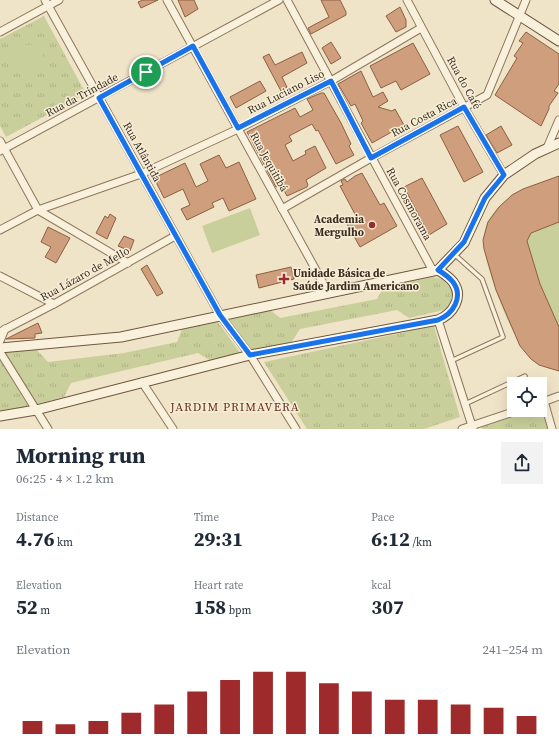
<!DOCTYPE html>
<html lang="en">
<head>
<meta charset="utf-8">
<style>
  :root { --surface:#fff; --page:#f2f2f3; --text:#1f2937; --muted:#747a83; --accent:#9e2a2b }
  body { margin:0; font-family:"Source Serif 4",serif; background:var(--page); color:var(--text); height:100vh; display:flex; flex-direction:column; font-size:15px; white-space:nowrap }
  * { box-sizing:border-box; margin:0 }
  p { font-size:13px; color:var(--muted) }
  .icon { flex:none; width:22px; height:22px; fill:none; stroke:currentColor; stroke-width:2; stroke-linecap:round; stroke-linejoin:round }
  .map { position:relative; height:429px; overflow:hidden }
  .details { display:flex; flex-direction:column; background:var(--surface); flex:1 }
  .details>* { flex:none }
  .fabs { position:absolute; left:507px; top:377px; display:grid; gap:8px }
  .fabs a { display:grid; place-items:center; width:40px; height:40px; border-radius:0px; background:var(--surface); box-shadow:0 4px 16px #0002; font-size:20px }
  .pin { position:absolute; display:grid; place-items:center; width:34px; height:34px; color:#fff; margin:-17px; border:2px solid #fff; border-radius:50%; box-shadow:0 1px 4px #0007 }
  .round { display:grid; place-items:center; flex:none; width:42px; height:42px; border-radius:0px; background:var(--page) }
  .summary { display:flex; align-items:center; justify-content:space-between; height:68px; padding:0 16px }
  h1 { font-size:22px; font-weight:700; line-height:30px }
  .stats { display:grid; grid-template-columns:repeat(3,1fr); gap:6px; height:68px; padding:4px 16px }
  .stats div { display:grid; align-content:center }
  .stats b { font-size:20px; font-weight:700 }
  .stats small { font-size:11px; font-weight:400 }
  .stats p { font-size:11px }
  .chart { height:112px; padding:8px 16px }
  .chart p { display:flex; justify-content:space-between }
  .chart svg { width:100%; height:72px; margin-top:4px; stroke:var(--accent); stroke-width:6 }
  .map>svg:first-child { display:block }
  .grass { fill:url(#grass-tufts) }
  .pitch { fill:#c9cf9b }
  .building { fill:#cf9f7d; stroke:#8d5f41 }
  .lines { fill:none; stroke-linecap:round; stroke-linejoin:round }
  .service-casing { stroke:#8d765c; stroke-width:5.5 }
  .minor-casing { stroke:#8d765c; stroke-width:9 }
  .secondary-casing { stroke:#6f573f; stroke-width:11 }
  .service { stroke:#faf1dc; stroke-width:3.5 }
  .minor { stroke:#faf1dc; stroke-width:7 }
  .secondary { stroke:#faf1dc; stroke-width:9 }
  .route-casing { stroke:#fff; stroke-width:8 }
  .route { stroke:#1a73e8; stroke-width:5 }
  .poi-dot { fill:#9e2a2b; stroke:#f7eed8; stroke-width:1.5 }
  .labels { text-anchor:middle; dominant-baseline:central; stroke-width:3; stroke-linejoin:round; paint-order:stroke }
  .street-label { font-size:11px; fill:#3d2e20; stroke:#f7eed8 }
  .poi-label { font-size:11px; font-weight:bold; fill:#3d2e20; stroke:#f7eed8; text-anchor:end }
  .neighbourhood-label { font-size:12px; letter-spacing:1px; fill:#6b2e1e; stroke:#f7eed8 }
</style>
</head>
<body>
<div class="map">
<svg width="559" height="429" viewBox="0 0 559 429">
  <defs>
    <pattern id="grass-tufts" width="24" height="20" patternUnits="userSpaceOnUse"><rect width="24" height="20" fill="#c9cf9b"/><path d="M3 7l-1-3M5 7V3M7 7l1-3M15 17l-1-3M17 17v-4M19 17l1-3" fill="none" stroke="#aeb285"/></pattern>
  </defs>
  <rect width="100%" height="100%" fill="#f0e4c8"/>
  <g class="grass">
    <polygon points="44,16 86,94 6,137 0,126 0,39"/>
    <polygon points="433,277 442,279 452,290 451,302 444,310 409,318 397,310 300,329 291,343 252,350 228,318 269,309 280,318 377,299 384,287"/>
    <polygon points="218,322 241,354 211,361 198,353 71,383 64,397 37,404 3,352 36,349 48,362 124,353 177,342 182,329"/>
    <polygon points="434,326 460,417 424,429 307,429 264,362"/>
    <polygon points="0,360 28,406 0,411"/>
    <polygon points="540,408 543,411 548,429 483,429 480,427 531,410 540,410"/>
  </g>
  <g class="pitch">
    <polygon points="8,45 43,45 43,68 8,67"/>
    <path d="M559 176V371C549 369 539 366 531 359 514 345 486 270 484 247 483 239 484 231 487 223 501 195 532 186 559 176Z"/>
    <polygon points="250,208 260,235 212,253 202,226"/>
  </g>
  <g class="building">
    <polygon points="143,0 158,0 141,8 138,2"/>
    <polygon points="178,0 194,0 198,9 185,17"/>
    <polygon points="321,0 340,0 346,12 346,15 311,34 308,28 329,17"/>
    <polygon points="400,7 406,20 406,27 396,32 386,16"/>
    <polygon points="526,32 559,54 559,84 554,91 558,93 549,106 549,109 541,126 495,95 517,58 514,56 523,43 519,41"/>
    <polygon points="331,42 341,58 331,64 322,48"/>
    <polygon points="413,43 430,74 401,90 396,81 381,88 370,66"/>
    <polygon points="302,52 307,63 282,77 287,87 281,91 263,57 269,54 275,65"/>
    <polygon points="361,71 373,97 383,92 388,101 378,107 392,111 395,109 404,125 372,143 361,123 363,121 355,104 351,106 338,84"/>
    <polygon points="260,81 266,91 236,108 230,97"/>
    <polygon points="321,93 324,93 341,123 351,144 349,146 354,155 336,164 318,130 316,131 312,124 289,136 292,141 285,145 293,161 306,154 305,151 315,146 326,168 306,180 308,185 307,187 287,196 281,185 276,187 247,132 295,108 300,117 313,110 307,99"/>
    <polygon points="458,126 483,172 464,182 440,135"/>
    <polygon points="501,126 512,145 497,153 486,135"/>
    <polygon points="219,155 226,168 239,162 256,199 229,211 223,198 212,203 214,207 187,220 181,209 190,205 183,189 164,198 154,178 185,163 196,187 208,181 200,164"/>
    <polygon points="362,173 380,205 384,203 397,226 360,247 347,224 357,218 340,186 343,185 341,181 345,179 347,182 355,176"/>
    <polygon points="559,176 559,222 531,233 527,241 540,284 559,327 559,371 539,365 531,359 520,346 496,290 484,249 483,240 488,222 499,207 512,195 523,189"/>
    <polygon points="422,178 447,224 429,235 404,187"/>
    <polygon points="110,214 116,218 107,239 96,233 105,216 108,218"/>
    <polygon points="48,227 70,238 56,263 45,257 51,247 41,242"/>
    <polygon points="124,236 134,240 130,251 118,246"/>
    <polygon points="147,265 163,293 157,296 141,269"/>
    <polygon points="291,267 294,279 259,288 256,275"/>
    <polygon points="38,323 42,333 35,334 35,338 6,339"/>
  </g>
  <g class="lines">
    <defs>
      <g id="service">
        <polyline points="451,361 503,337 482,279 454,254"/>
        <polyline points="465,404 525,376"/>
      </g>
      <g id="minor">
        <polyline points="45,0 220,315 250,355 296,429"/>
        <polyline points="167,0 328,292"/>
        <polyline points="287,0 433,271"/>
        <polyline points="407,0 464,107 504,175"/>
        <polyline points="0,32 59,0"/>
        <polyline points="0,141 38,210 128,263"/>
        <polyline points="547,148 559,120"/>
        <polyline points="0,151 279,0"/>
        <polyline points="282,209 371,158 487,95 526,0"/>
        <polyline points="0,230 38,210 141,174 238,129 331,81 421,28"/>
        <polyline points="0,276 54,304"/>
        <polyline points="438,320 473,429"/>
        <polyline points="0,332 54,304 175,236"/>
        <polyline points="0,341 5,329"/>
        <polyline points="0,352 48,429"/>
        <polyline points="142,382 173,429"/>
        <polyline points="544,401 552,429"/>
        <polyline points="540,403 559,396"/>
        <polyline points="462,429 519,410"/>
      </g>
      <g id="secondary">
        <polyline points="495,0 559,41"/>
        <polyline points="0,348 121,337 438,270 464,243 485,198 504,175 535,154 559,143"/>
        <path d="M0 416 36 410 250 355 438 320C453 314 464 297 453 282 449 277 443 273 438 270"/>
      </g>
    </defs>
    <use href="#service" class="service-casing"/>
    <use href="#minor" class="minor-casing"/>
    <use href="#secondary" class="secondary-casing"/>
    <use href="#service" class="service"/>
    <use href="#minor" class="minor"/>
    <use href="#secondary" class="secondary"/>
  </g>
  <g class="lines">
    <defs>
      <path id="route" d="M193 46 238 128 331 81 371 158 464 107 504 175 485 198 464 242 438 270C443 273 449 277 453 282 464 297 453 314 438 320L250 355 220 315 99 98Z"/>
    </defs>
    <use href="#route" class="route-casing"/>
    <use href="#route" class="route"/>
  </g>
  <g class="poi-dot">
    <circle cx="372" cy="225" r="4"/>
    <path d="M282 273h4v4h4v4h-4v4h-4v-4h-4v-4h4z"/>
  </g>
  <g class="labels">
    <g class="street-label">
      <text transform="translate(464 83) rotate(61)">Rua do Café</text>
      <text transform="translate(286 92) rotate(-27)">Rua Luciano Liso</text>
      <text transform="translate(82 95) rotate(-28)">Rua da Trindade</text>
      <text transform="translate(424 117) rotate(-28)">Rua Costa Rica</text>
      <text transform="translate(142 152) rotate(61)">Rua Atlântida</text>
      <text transform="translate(269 162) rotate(61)">Rua Jequitibá</text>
      <text transform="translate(409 204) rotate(61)">Rua Cosmorama</text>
      <text transform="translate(85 274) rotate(-29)">Rua Lázaro de Mello</text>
    </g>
    <g class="poi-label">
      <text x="364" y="219">Academia<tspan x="364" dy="13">Mergulho</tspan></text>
      <text x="293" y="273" text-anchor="start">Unidade Básica de<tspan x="293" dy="13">Saúde Jardim Americano</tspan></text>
    </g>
    <g class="neighbourhood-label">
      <text x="235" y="407">JARDIM PRIMAVERA</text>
    </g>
  </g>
</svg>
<div class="fabs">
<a><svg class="icon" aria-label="locate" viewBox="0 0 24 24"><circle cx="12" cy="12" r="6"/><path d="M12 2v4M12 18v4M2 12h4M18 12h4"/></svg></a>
</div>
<div class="pin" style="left:146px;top:72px;background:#1e9e55"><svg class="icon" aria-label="arrive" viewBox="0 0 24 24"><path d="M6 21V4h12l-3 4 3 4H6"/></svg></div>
</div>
<section class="details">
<div class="summary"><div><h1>Morning run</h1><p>06:25 · 4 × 1.2 km</p></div><a class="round"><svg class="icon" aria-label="share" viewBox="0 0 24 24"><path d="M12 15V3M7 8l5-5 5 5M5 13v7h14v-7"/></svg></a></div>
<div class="stats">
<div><p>Distance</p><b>4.76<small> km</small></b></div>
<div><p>Time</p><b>29:31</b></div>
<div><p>Pace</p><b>6:12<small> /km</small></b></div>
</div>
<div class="stats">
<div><p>Elevation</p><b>52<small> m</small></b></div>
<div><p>Heart rate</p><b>158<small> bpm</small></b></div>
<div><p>kcal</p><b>307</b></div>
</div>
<div class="chart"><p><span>Elevation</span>241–254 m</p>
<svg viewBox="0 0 160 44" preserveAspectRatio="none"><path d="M5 44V36M15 44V38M25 44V36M35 44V31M45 44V26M55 44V18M65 44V11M75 44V6M85 44V6M95 44V13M105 44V18M115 44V23M125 44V23M135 44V26M145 44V28M155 44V33"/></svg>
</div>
</section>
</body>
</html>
